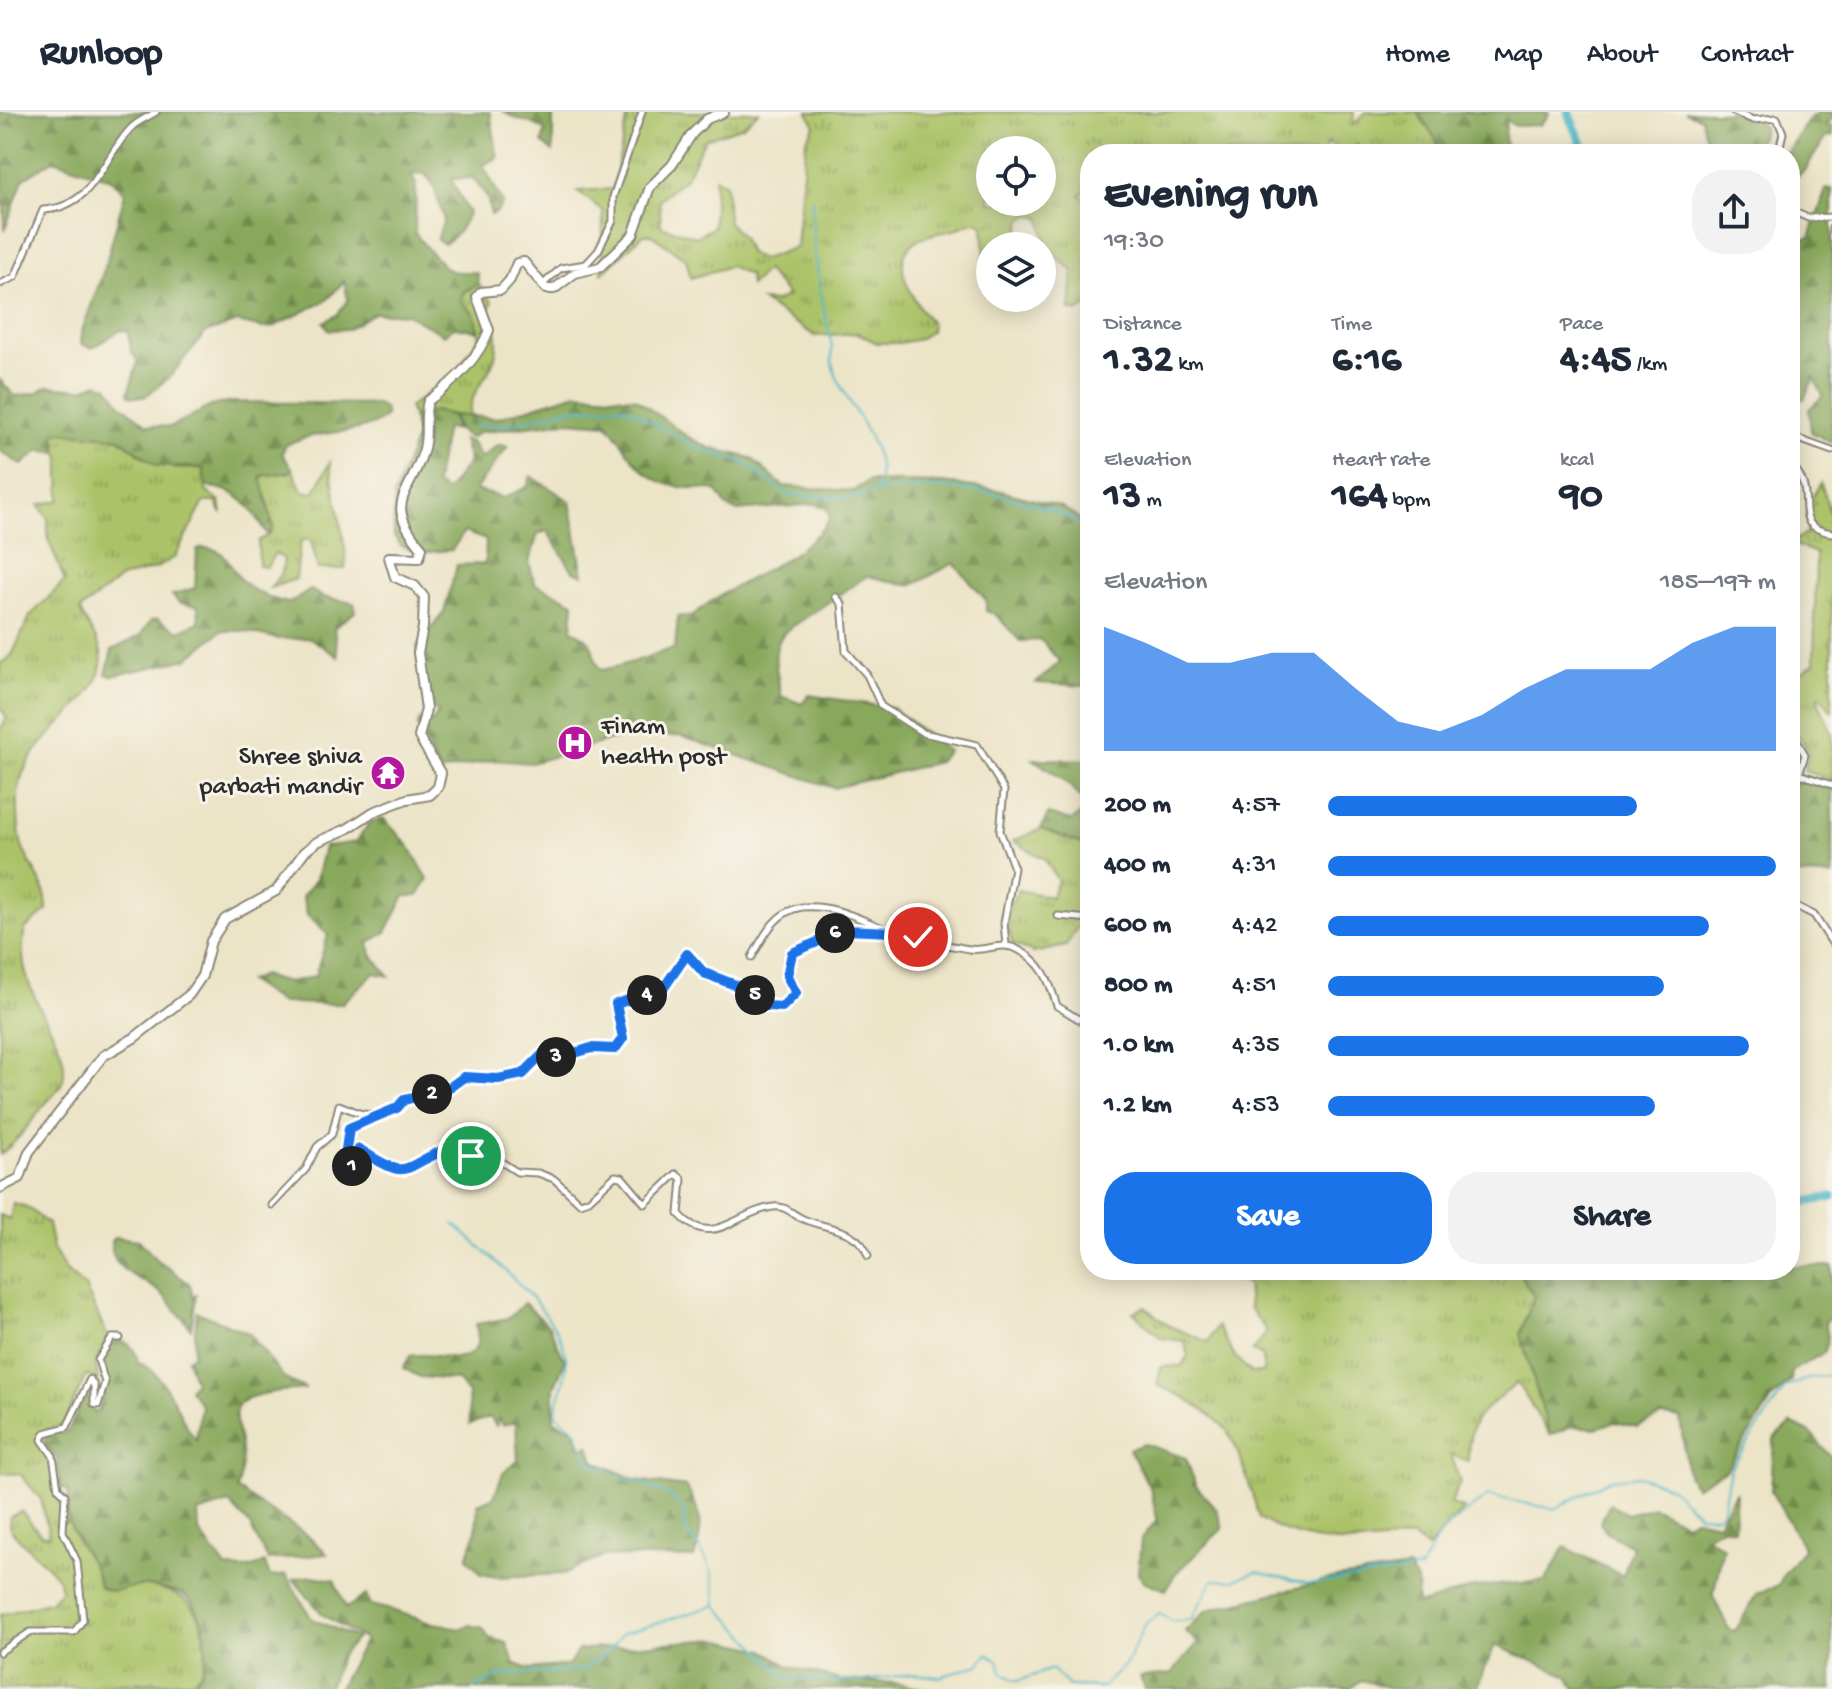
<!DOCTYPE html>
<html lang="en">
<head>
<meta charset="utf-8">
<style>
  :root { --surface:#fff; --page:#f2f2f3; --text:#1f2937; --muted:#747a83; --line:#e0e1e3; --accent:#1a73e8 }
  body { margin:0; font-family:"Gochi Hand",sans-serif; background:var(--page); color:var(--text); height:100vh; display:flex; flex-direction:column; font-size:30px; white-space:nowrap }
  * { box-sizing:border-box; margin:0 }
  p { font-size:26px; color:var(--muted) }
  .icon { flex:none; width:44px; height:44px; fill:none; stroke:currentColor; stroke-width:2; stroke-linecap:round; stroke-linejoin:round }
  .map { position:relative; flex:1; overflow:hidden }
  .details { position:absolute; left:1080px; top:32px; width:720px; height:1136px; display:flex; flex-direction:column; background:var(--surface); border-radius:32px; box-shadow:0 4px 20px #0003 }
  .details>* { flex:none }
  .tools { position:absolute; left:976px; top:24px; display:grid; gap:16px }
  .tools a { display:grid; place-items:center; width:80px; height:80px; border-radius:50%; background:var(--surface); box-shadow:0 4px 20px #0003; font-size:40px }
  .pin { position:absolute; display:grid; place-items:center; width:68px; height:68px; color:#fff; margin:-34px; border:4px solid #fff; border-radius:50%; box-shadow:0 2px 8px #0007 }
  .km { position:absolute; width:40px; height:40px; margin:-20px; border-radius:50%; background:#222; color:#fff; font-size:22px; line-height:40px; text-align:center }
  .round { display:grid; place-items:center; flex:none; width:84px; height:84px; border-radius:32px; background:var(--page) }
  .overview { display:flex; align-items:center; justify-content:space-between; height:136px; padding:0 24px }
  h1 { font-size:44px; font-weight:800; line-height:60px }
  .metrics { display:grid; grid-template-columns:repeat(3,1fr); gap:12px; height:136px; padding:8px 24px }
  .metrics div { display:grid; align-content:center }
  .metrics b { font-size:40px; font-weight:800 }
  .metrics small { font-size:22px; font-weight:400 }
  .metrics p { font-size:22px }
  .chart { height:224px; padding:16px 24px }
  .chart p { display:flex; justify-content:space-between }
  .chart svg { width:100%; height:144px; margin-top:8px; fill:var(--accent); opacity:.7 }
  .button { display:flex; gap:16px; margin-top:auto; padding:16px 24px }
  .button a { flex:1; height:92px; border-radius:32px; background:var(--accent); color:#fff; font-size:32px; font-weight:800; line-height:92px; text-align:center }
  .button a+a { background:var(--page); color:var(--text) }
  ul { padding:0 24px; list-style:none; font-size:26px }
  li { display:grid; grid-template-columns:128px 96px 1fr; align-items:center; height:60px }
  li i { height:20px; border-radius:10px; background:var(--accent) }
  header { display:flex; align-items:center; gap:48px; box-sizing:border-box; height:112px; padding:0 40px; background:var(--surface); border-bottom:2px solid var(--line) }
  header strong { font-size:38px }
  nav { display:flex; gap:44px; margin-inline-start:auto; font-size:28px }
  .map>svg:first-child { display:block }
  .grass { fill:url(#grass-tufts); stroke:#6b7649; stroke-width:2; fill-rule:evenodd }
  .forest { fill:url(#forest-firs); stroke:#5a6a44; stroke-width:2 }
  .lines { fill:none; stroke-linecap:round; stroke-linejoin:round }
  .stream { stroke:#49b5c6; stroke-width:2 }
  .river { stroke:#49b5c6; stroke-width:9 }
  .minor-casing { stroke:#8c8879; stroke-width:9 }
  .secondary-casing { stroke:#8c8879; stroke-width:12 }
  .minor { stroke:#fff; stroke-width:5 }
  .secondary { stroke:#fff; stroke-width:8 }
  .route-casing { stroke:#fff; stroke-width:16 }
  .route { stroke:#1a73e8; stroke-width:10 }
  .labels { text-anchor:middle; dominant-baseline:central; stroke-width:6; stroke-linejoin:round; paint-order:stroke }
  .poi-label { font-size:26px; fill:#2b2b2b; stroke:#f7f3e8; text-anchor:start }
</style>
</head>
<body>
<header>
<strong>Runloop</strong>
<nav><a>Home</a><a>Map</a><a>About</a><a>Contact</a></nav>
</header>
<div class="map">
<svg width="1832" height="1577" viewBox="0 0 1832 1577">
  <defs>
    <pattern id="grass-tufts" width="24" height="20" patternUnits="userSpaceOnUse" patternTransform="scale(2)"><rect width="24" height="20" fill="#abc267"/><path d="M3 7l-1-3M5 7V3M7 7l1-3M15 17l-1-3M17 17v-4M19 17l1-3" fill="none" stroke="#8b9e55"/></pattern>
    <pattern id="forest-firs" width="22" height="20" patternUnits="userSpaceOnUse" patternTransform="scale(2)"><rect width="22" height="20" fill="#88a85c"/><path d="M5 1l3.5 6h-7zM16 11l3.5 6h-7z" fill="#6f894c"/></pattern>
  </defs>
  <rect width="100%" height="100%" fill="#f7f3e8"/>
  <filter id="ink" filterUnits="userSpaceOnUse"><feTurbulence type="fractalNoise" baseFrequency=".0125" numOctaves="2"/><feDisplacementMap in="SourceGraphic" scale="16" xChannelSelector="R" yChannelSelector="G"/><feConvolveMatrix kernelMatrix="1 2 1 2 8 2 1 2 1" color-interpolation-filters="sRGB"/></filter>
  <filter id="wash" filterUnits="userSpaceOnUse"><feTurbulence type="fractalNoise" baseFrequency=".006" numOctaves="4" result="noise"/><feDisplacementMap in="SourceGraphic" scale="32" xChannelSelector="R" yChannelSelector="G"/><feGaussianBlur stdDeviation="1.8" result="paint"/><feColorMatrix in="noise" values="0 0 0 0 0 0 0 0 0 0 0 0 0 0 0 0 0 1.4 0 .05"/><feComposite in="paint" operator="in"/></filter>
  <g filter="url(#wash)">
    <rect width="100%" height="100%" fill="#ece4c7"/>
    <g class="grass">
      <path d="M653 0H759L743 14 705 27 686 65 659 88 661 114 696 125 713 115 715 66 726 72 728 110 742 125 749 141 761 148 796 135 806 28 815 14 808 0H1354L1353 13 1366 0H1417L1435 26 1440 42H1368L1357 32 1354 42H1342L1328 31 1324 42H1090V77L1080 83 1090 92V193L1077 200 1070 198 1073 159 1047 136 1041 106 1029 103 1022 108 1016 134H990V154L985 147 983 114 979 110C967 109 961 117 950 119 880 127 900 172 932 212L931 219 919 227 900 231H877L857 221 815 224 762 189 775 190 788 184 766 158 750 174 749 163 730 154 691 166 686 147 650 122 643 123 602 161 603 99 578 79 613 77 628 3ZM990 38H1042V90H990Z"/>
      <path d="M479 172 492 190 489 198C516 258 466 268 470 306L434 299 413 305 409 295 455 262 479 225V219L461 189 463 180Z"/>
      <path d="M68 318 119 326 144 345 176 357 203 356 206 359V379L220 390 222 402 216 390H204L175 445 156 456 121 466 80 498C85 513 98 524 101 540 111 590 22 622 18 682 18 696 17 723 23 736 32 758 47 773 47 798L25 817C10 883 73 923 63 968 60 980 47 988 41 997 28 1014 17 1030 0 1043V617L7 606 0 595V552L12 543 30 504 65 469 48 427V406L39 393 60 388V347L54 322Z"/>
      <path d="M330 350C332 375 349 440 345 457H318L311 429 305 427 300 431 296 467 270 476 282 460 284 447 275 441 267 455 259 454 258 429 270 422 273 415 260 364 290 360 292 356 302 379 314 381Z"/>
      <polygon points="1821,371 1832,407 1832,599 1820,584 1817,586 1832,621 1832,668 1804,659 1809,639 1790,611 1790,570 1814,551 1816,441 1794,433 1798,426 1807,422 1811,387"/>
      <path d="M1041 717 1090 735V803L1083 806 1066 834 1033 841 1012 831C1006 810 1005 796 1019 778L1051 785 1058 769 1045 747 1013 729Z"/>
      <path d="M13 1091 27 1095 48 1112 53 1137 66 1159 85 1175 108 1225 96 1251 100 1284 96 1287 95 1267 86 1263 64 1312 44 1319C36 1334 48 1335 52 1348 55 1357 52 1366 54 1375L63 1383 61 1408 67 1411V1403C77 1425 95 1451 99 1473 124 1480 128 1470 148 1474 198 1483 206 1506 206 1554L190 1572 0 1577V1503L51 1489 61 1479C61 1457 21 1436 9 1414L10 1405 21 1399 41 1423 49 1424 41 1387 20 1362 0 1361V1103L10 1107Z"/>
      <path d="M1209 1158H1323L1336 1165 1364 1158H1517L1534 1184 1520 1222 1550 1323 1517 1271C1484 1300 1467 1302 1468 1350L1451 1342 1460 1370 1451 1392 1464 1397 1427 1437 1413 1425C1358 1434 1307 1435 1259 1406 1254 1386 1236 1327 1225 1316 1206 1297 1181 1283 1157 1273L1161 1255 1182 1254 1188 1244 1184 1229 1161 1226 1133 1200 1145 1195 1169 1214 1208 1230 1217 1214 1235 1245 1251 1261H1264L1262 1244 1253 1239 1267 1220 1249 1195 1247 1171Z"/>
    </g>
    <g class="forest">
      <path d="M0 0H490L498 46 483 53 503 91 496 101 491 103 487 85 473 66 451 67 469 101 459 119 445 132 437 128 444 108 433 72 424 61 411 63 416 71 415 121C421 129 444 157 451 159 459 161 469 159 477 161L479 172 463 180 461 189 474 202 479 219 454 215 444 223 407 202 391 201H374L348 217 329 218 324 210 337 203 348 188 344 169 327 188 273 215 262 216 238 210 205 221 168 267 144 285H131L128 282 138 249 131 239 128 219 121 218 92 236 81 232 82 219 105 155 125 81 112 67 53 48 23 67 5 118Z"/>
      <path d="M504 0H553V40L542 31 545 18C532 9 516 9 504 0Z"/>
      <polygon points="1417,0 1548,0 1549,2 1540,13 1515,14 1506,8 1505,30 1509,42 1440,42 1435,26"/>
      <path d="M1685 0H1745L1763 15C1762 32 1751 38 1735 42L1705 24 1701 6Z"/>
      <polygon points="1819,0 1832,0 1832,8 1825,13 1832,15 1832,25 1826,25 1805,58 1790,69 1790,42 1772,41 1786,40 1811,5"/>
      <polygon points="1826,77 1832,77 1832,331 1811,320 1809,297 1823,284 1814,265 1804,287 1793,288 1790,293 1790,132 1810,125"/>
      <path d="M0 268 15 284 36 281 48 274 82 277 98 271 108 274 121 292 147 313 170 315 211 294 227 290 376 292 384 296 386 304C362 326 315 315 285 334L282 342 292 356 290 360 261 364 273 415 270 422 266 421C253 395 236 375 206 375L203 356 157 354 119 326 58 320 54 322 56 341 40 338 22 353 0 339Z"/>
      <path d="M577 281 635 286 688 325 710 336 751 346 783 374 853 379 869 369 943 371 997 378 1062 395 1090 415V580L1086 574 1036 571 1060 550 1041 528 1020 529 995 502 986 499V488L954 451 911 474 867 464 786 519C768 537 778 562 781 584L802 592 809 583 893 596 948 639 938 650 834 676 680 624 621 625 531 651 493 648 440 660 417 615 421 607 433 610 438 599 427 595 417 534 444 500 457 453 485 452 486 428 464 420 452 438 419 441 401 434 394 424V382L417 324 413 305 434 299 452 303 456 318 446 316 435 372 446 380 469 350 463 328 471 330 481 346 497 333 508 334 475 378 504 386 527 375 531 364 570 389 583 463 573 459 547 419 538 422 529 450 535 472 574 490 572 518C601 531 587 538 601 558 626 554 650 543 675 536L678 504 691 505C732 468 798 453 830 407L827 396 816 392 736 399 727 395 716 378C678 374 656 379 630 343 623 334 616 319 607 312L569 309 480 320 470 326C459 320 455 316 454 303L497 306Z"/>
      <path d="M201 436C226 436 226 448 238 464 249 479 272 488 289 491L311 478 323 485 354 491 356 499 334 516 338 545 310 526 279 527 244 519H221L187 547 112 564 106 562 112 538 140 524 151 508 158 507 179 519 199 510 198 494 179 491 172 483 195 476 197 439Z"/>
      <polygon points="1790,619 1802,643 1796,654 1797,664 1832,674 1832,764 1790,763"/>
      <polygon points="1033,647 1090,648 1090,735 1041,717 1048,702 1071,709 1090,695 1065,669"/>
      <path d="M383 706 409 734 428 767 418 784H405L386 820 369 831 372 843 389 864 374 861 341 892 281 891 248 869 263 863C282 873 294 870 315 864L328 823 307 803 302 785 316 767 324 735 356 730 369 711Z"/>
      <path d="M115 1125 139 1128 156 1147 190 1172 193 1186 196 1183 191 1217C182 1205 172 1192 162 1182 142 1163 111 1163 111 1129Z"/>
      <polygon points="1790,1154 1832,1154 1832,1204 1825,1210 1828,1225 1825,1240 1792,1259 1791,1268 1772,1287 1726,1358 1695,1375 1688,1363 1680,1306 1662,1304 1637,1315 1615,1310 1595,1316 1572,1314 1550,1323 1520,1222 1534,1184 1517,1158 1790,1158"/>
      <path d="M524 1191 549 1214 565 1249 554 1275V1309L574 1317 582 1337 589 1333 594 1349 636 1368 686 1375C703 1403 704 1414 694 1446L605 1444 563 1462 497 1465 482 1462 467 1446 476 1419 478 1392 494 1385 503 1361 518 1349 516 1310 502 1313 499 1305 496 1314 490 1305 470 1312 468 1282 457 1268 420 1265 403 1256 410 1244C435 1237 488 1265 476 1212L509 1206Z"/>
      <path d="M197 1200 249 1221 285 1267 306 1277C188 1284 259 1308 237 1377 266 1399 302 1415 327 1442L268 1448 249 1412 229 1391 198 1401 199 1420 226 1456 245 1457 265 1451 270 1465 286 1463 312 1507 357 1526 341 1544 328 1577H101L119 1571 195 1569C215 1550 206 1490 179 1481 168 1478 153 1473 142 1474 125 1474 116 1484 100 1475 95 1449 73 1430 68 1404 66 1396 71 1388 68 1379L60 1375 57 1348 45 1332V1324L68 1319 90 1273V1292L94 1301 99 1298 106 1269 100 1249 117 1226C129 1231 136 1236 138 1250 169 1263 177 1304 196 1328L201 1293 189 1277 195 1270 187 1247 193 1243Z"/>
      <polygon points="1791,1311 1811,1321 1832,1346 1832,1577 1575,1577 1568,1564 1495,1533 1476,1577 1394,1577 1361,1568 1350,1577 1145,1577 1140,1565 1171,1562 1198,1531 1185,1519 1207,1498 1337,1466 1409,1456 1417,1470 1418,1493 1475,1475 1545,1469 1565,1435 1623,1464 1632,1434 1609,1422 1600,1411 1610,1392 1627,1402 1653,1395 1685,1411 1695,1406 1718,1411 1736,1379 1734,1417 1721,1415 1706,1424 1723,1435 1713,1484 1729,1518 1736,1518 1757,1481 1779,1474 1783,1463 1804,1437 1771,1379 1774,1328"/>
      <polygon points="1145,1332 1186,1346 1196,1374 1217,1398 1223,1416 1175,1462 1166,1478 1145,1470 1138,1461 1141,1428 1157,1407 1151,1378 1129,1337"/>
      <path d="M312 1464 334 1468 346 1496 366 1483 370 1493C390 1497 408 1503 427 1510 439 1513 446 1511 458 1517L470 1513 483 1516 489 1526 507 1531 514 1551 529 1557 569 1553 578 1538 717 1527 764 1538 789 1554 840 1568 894 1571 926 1577H338L365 1528 323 1503 293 1467Z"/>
    </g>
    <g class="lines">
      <g class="stream">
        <path d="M812 86C812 137 820 182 831 230 833 238 831 247 833 255 842 290 893 338 876 377"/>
        <polyline points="475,313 504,313 568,297 624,294 695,335 747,352 787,383 853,386 875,379 930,375 983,379 1044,395 1078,410 1090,427"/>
        <path d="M454 1112C485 1141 571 1208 566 1254 565 1269 558 1287 555 1302L576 1318 588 1350 671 1384 684 1398 685 1420C708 1442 715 1461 716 1493L787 1566 855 1570 913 1562 939 1565 979 1553 987 1542 998 1548 1003 1562 1018 1569 1052 1557 1069 1574 1103 1575 1126 1552 1146 1511 1160 1502 1172 1509 1191 1508 1213 1468H1233L1257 1460 1309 1472 1420 1457 1441 1419 1488 1384 1554 1397 1611 1367 1639 1364 1670 1375 1699 1403 1716 1404 1722 1400 1730 1357 1786 1275 1810 1266 1832 1263"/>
        <polyline points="473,1577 501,1563 583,1558 608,1539 622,1522 716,1493"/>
      </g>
      <g class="river">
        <polyline points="1568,0 1583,34 1573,42"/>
        <polyline points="1790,1087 1800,1091 1832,1085"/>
      </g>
    </g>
  </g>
  <g filter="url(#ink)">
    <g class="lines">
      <defs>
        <g id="minor">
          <polyline points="1734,0 1753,8 1777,6 1783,21 1778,42"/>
          <polyline points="1790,98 1808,106 1832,105"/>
          <polyline points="1832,116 1832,127"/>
          <path d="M0 172 15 165 43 98C94 95 101 49 130 17 137 9 147 6 156 0"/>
          <polyline points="541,174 561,156 586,152 598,139 613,109 613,85 642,0"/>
          <polyline points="1790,324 1832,339"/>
          <path d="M1790 351C1823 383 1785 414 1832 421"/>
          <polyline points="836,485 842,492 846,539 867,563 881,594 923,621 977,633 1004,678 1000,719 1014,756 1004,811 1006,833"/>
          <polyline points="1790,615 1805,643 1799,662 1832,673"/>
          <polyline points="1790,791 1814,803 1832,831"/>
          <polyline points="1058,804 1090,807"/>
          <path d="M752 845C764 824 775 799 802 795 835 792 861 808 891 819 915 828 943 832 969 837 985 840 1001 829 1017 837 1043 850 1049 868 1057 894L1090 914"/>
          <path d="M375 1003 347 1019 344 1052 347 1058 359 1037 392 1057 405 1058 447 1037 462 1040 478 1050 500 1049 517 1060 538 1061 554 1067 580 1091 589 1088 615 1064 622 1065 645 1092 676 1062 682 1067 679 1102C713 1139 737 1099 773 1095 785 1093 791 1101 801 1106 823 1117 859 1115 868 1144"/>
          <polyline points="272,1093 306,1057 317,1035 332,1022 339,993 362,1002 379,1003 397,996 404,988 446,978 464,965 498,967 523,962 546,939 559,946 591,936 615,937 623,926 616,892 663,877 687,842 704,861 751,879 768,894 782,895 796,881 787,864 792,841 845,818 893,820"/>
          <polyline points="0,1540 30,1520 74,1520 83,1508 77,1449 63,1420 65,1383 58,1376 53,1344 42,1328 45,1321 67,1315 90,1267 94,1274 94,1292 98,1293 105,1270 98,1248 112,1226 120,1226"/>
        </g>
        <path id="secondary" d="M0 1076 20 1066 29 1040 103 944 134 926 189 883 202 864 211 829 225 807 276 779 304 740 317 730 347 717 373 700 407 687 430 683 438 675 441 662 419 625 426 597 418 541 423 515 424 485 415 474 395 465 389 445 419 446 422 436C383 390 408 387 423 340 429 323 423 305 428 289 453 271 478 248 489 218L477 185 481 180 501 178 510 168 517 151 524 150 546 177H554L575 161 600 155 633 123 650 75 672 53 692 22 707 7 724 0"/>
      </defs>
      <use href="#minor" class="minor-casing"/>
      <use href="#secondary" class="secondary-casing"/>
      <use href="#minor" class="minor"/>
      <use href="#secondary" class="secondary"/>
    </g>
  </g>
  <g class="lines" filter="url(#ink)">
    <defs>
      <path id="route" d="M471 1044 447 1037C398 1056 412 1071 359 1037L351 1056 347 1058 344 1052 349 1016 397 996 404 988 446 978 464 965 498 967 523 962 546 939 559 946 591 936 615 937 623 926 616 892 663 877 687 842 704 861 751 879 768 894 782 895 796 881 787 864 792 841 845 818 893 820 918 825"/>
    </defs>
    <use href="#route" class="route-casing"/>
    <use href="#route" class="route"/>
  </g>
  <defs>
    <symbol id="hospital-disc" viewBox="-11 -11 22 22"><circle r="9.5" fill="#b5179e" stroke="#f7f3e8"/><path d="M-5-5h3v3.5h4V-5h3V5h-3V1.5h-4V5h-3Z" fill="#fff"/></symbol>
    <symbol id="temple-disc" viewBox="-11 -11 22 22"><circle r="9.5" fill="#b5179e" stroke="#f7f3e8"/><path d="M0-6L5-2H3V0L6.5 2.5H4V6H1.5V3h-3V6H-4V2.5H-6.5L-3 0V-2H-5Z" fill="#fff"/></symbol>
  </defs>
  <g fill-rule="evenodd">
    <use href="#hospital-disc" x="555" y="611" width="40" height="40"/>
    <use href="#temple-disc" x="368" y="641" width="40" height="40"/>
  </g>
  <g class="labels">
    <g class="poi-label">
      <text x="601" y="616">Finam<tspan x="601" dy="30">health post</tspan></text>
      <text x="362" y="646" text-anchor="end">Shree shiva<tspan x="362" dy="30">parbati mandir</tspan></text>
    </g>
  </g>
</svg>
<div class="tools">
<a><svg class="icon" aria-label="locate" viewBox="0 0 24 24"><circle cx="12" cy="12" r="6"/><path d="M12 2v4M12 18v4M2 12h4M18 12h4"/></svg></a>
<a><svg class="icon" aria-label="layers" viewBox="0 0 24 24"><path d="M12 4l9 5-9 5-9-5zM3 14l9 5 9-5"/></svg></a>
</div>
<div class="pin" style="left:471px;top:1044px;background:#1e9e55"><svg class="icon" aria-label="arrive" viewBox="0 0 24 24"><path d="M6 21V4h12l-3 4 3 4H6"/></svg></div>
<div class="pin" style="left:918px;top:825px;background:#d93025"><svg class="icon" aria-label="check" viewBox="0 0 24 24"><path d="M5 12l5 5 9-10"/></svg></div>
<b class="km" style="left:352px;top:1054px">1</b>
<b class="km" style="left:432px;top:982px">2</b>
<b class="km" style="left:556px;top:945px">3</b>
<b class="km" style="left:647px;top:883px">4</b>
<b class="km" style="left:755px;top:883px">5</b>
<b class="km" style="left:835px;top:821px">6</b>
<section class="details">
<div class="overview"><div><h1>Evening run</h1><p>19:30</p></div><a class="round"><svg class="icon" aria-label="share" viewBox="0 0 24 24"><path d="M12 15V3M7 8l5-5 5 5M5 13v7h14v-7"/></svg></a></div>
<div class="metrics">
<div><p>Distance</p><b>1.32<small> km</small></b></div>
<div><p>Time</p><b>6:16</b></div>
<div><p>Pace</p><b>4:45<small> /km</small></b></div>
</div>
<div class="metrics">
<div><p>Elevation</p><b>13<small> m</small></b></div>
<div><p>Heart rate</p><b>164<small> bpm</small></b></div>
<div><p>kcal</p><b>90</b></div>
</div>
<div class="chart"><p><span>Elevation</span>185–197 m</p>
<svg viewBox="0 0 160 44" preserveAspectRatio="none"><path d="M0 44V6L10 11L20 17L30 17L40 14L50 14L60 25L70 35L80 38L90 33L100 25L110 19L120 19L130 19L140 11L150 6L160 6V44z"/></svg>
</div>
<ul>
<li><b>200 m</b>4:57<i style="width:69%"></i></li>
<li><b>400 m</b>4:31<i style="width:100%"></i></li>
<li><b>600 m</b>4:42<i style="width:85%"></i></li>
<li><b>800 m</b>4:51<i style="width:75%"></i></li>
<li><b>1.0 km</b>4:35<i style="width:94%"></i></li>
<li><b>1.2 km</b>4:53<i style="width:73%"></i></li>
</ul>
<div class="button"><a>Save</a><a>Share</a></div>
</section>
</div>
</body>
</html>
